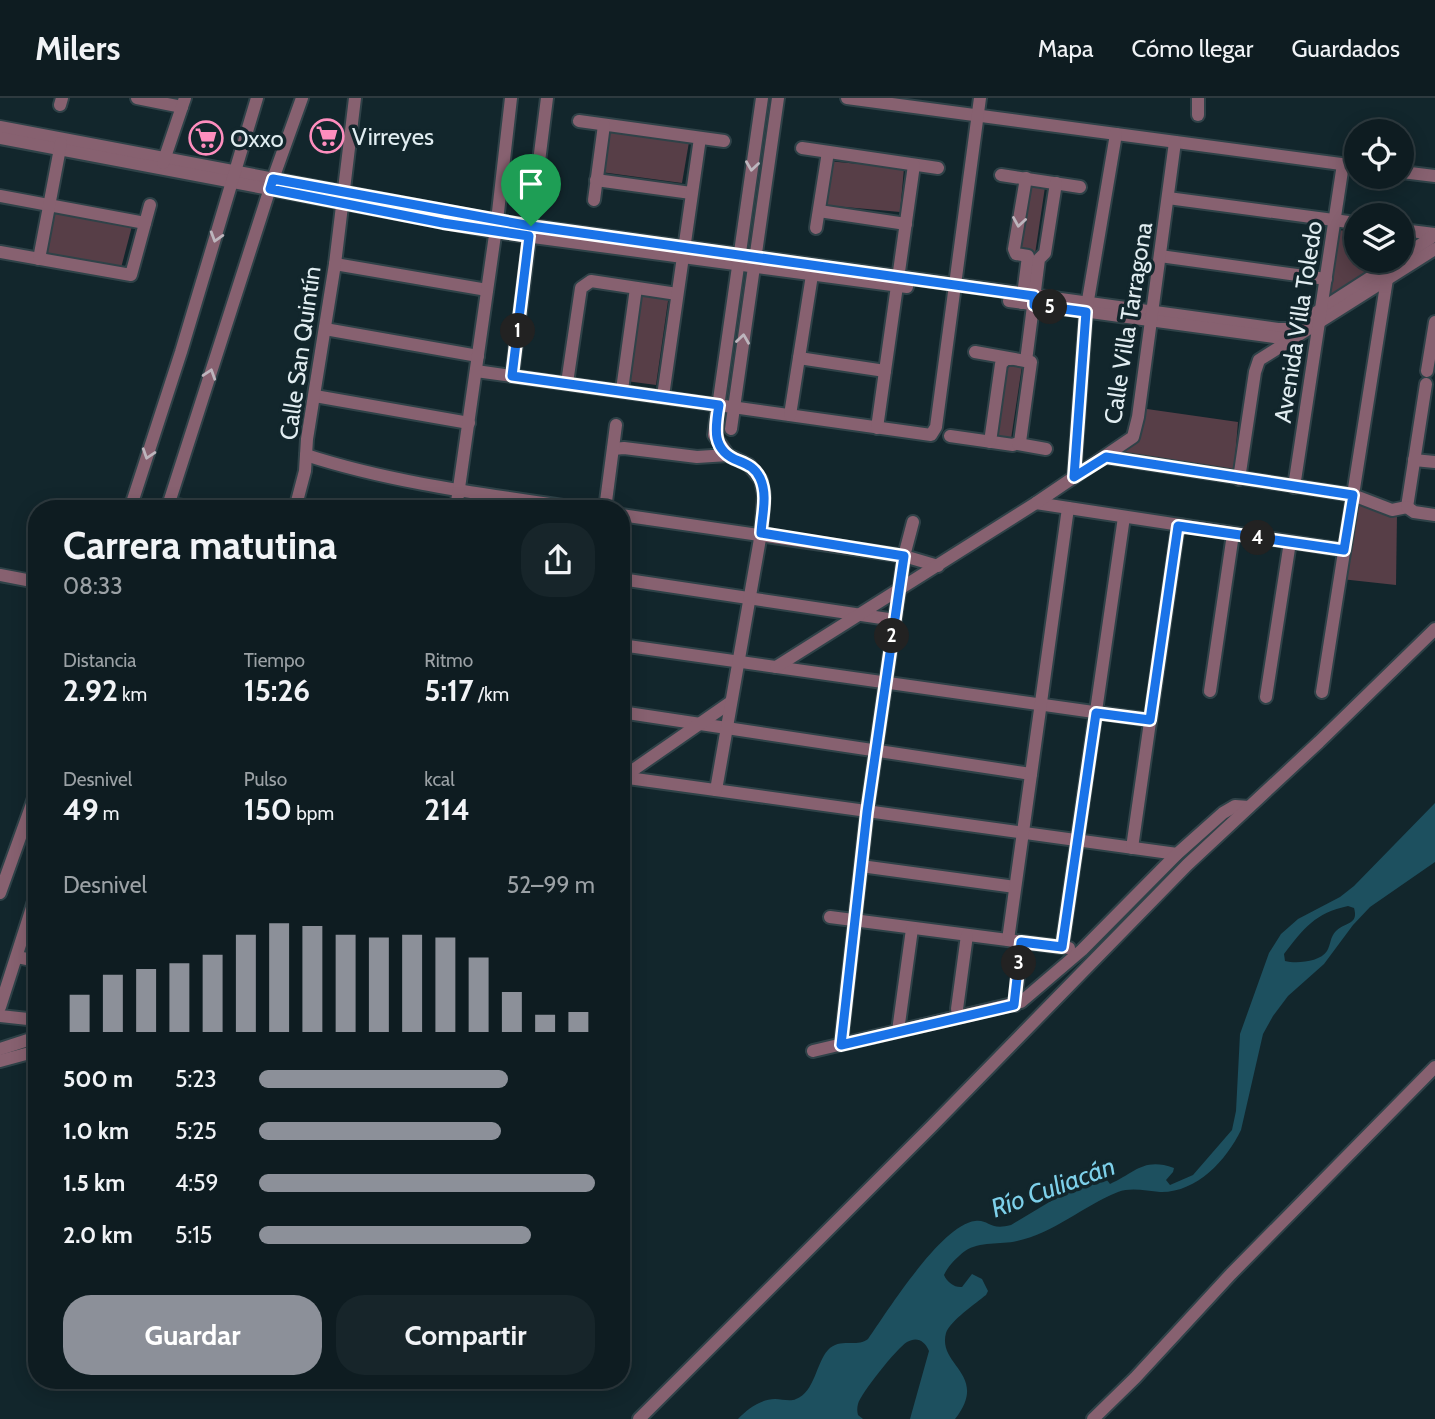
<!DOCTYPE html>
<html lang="es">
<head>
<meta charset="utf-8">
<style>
  :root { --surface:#0e1c21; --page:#17252a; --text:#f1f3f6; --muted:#9ba1a5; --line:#2e3a3f; --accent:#8c9099 }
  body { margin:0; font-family:Cabin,sans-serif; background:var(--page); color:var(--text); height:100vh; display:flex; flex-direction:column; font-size:26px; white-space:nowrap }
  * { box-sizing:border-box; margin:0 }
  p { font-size:23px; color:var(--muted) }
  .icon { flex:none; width:38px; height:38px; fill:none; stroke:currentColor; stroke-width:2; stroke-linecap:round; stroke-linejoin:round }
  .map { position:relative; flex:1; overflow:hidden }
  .side { position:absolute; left:28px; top:402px; width:602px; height:889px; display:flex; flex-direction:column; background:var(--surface); border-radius:28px; box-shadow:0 4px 18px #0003,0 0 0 2px var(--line) }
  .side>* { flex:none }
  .controls { position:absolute; left:1344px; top:21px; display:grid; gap:14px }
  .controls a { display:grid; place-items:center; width:70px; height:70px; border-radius:50%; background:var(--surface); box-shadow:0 4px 18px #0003,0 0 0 2px var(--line); font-size:35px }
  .pin { position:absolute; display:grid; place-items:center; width:60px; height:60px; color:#fff; margin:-72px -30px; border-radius:50% 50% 50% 0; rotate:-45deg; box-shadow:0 0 7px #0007 }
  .pin .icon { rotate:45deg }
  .km { position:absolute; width:35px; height:35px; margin:-18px; border-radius:50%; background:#222; color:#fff; font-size:19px; line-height:35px; text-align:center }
  .round { display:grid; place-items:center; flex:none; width:74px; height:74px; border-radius:28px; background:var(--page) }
  .headline { display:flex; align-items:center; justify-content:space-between; height:119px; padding:0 35px }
  h1 { font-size:38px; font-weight:800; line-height:52px }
  .figures { display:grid; grid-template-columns:repeat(3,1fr); gap:10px; height:119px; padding:7px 35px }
  .figures div { display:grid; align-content:center }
  .figures b { font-size:30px; font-weight:800 }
  .figures small { font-size:19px; font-weight:400 }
  .figures p { font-size:19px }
  .chart { height:196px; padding:14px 35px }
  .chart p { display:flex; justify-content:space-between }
  .chart svg { width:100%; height:126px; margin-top:7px; stroke:var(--accent); stroke-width:6 }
  .primary-button { display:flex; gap:14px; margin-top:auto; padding:14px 35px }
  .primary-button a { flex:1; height:80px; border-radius:28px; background:var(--accent); color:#fff; font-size:28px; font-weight:800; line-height:80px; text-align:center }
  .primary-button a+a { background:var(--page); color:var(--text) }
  ul { padding:0 35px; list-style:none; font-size:23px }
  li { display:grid; grid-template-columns:112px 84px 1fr; align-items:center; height:52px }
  li i { height:18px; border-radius:9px; background:var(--accent) }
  header { display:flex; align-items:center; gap:42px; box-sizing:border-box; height:98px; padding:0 35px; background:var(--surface); border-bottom:2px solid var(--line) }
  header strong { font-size:33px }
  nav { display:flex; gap:38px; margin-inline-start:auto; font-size:24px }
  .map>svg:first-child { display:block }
  .green { fill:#573e47 }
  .water { fill:#1d505f; fill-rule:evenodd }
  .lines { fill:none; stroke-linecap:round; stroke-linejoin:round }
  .minor-casing { stroke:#2f4248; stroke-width:16 }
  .minor { stroke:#876170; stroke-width:12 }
  .oneway { stroke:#bdb5bd }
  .route-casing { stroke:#fff; stroke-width:14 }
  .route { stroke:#1a73e8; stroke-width:9 }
  .labels { text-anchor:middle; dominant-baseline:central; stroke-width:7; stroke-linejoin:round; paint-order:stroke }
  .poi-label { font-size:24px; fill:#e1edf1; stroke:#12262c; text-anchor:start }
  .street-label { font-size:24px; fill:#e1edf1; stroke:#12262c }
  .water-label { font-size:26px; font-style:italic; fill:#7dd0ea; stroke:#12262c }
</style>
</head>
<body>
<header>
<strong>Milers</strong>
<nav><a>Mapa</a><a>Cómo llegar</a><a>Guardados</a></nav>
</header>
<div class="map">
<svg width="1435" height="1321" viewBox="0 0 1435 1321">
  <rect width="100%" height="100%" fill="#12262c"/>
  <g class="green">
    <polygon points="606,34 689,44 682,85 601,74"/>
    <polygon points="827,63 904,70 900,114 823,107"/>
    <polygon points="1025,86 1045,89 1035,156 1015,153"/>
    <polygon points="51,115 132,128 121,170 43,155"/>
    <polygon points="1338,132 1356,134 1356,163 1385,163 1330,198"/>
    <polygon points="639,192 669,196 656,287 626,283"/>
    <polygon points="1004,266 1022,268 1011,341 993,338"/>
    <polygon points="1140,310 1238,324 1234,373 1121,355 1135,346"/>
    <polygon points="1354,400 1397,415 1396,487 1341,481"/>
  </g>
  <path class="water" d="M1435 705V764L1370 809 1353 827 1324 866 1288 898 1273 918 1263 936 1241 1032C1226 1063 1196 1095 1160 1094 1147 1093 1131 1089 1118 1094 1083 1108 1054 1135 1017 1143 1000 1147 980 1143 965 1153 957 1159 948 1168 944 1177 947 1184 955 1190 962 1189L972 1176 982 1181 988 1193 986 1197C976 1205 950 1223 946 1235 937 1268 990 1276 955 1321H910L929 1253C925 1243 917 1238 907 1244 897 1250 861 1295 858 1306 857 1310 857 1313 858 1317L863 1321H738C747 1311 761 1301 775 1301 782 1301 790 1304 796 1301 815 1294 816 1265 828 1252 840 1239 856 1250 868 1241 887 1214 941 1127 975 1123 989 1121 989 1133 1011 1127L1111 1067 1115 1071 1107 1082 1110 1086C1135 1075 1143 1059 1174 1070L1173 1074 1166 1082 1170 1087 1193 1077 1232 1032 1236 1013 1240 936 1269 855 1281 836 1298 821 1340 799 1354 788ZM1348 808 1354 810C1359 827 1345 824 1336 833 1330 839 1331 846 1327 853 1320 864 1296 866 1285 863L1284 856C1304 830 1315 815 1348 808Z"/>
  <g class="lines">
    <defs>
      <g id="minor">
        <polyline points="137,0 182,9"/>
        <polyline points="847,0 1356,68"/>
        <polyline points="60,7 62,0"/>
        <polyline points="1198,17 1198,0"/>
        <polyline points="579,23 724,43"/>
        <polyline points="0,29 497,123 1278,231 1288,231 1295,228 1396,163"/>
        <polyline points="0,40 496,134 907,189"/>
        <polyline points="802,50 938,70"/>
        <polyline points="163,65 185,0"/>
        <polyline points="1402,74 1435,78"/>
        <polyline points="1001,77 1080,89"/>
        <polyline points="596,82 691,95"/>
        <polyline points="0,98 145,125"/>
        <polyline points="1168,100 1356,125"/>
        <polyline points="594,102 604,27"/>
        <polyline points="819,113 906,126"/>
        <polyline points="816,130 828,54"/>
        <polyline points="1402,132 1435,136"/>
        <polyline points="0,154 131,177 150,107"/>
        <polyline points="1160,158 1326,181"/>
        <polyline points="1402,159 1435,137"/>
        <polyline points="39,161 61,45"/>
        <polyline points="335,166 487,192"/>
        <polyline points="1009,203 1289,241"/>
        <polyline points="1022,205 1028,158 1016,156 1014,151 1026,80"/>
        <polyline points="325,231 478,258"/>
        <polyline points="799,260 885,273"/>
        <polyline points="1026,263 1039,161 1045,155 1056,85"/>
        <polyline points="476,273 931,337 936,329 980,0"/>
        <polyline points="1427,273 1435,224"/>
        <polyline points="512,278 547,0"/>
        <polyline points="567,285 581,190 591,183 677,196"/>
        <polyline points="622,292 636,190"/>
        <polyline points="315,298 469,325"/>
        <polyline points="663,298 700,40"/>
        <polyline points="790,317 812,177"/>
        <polyline points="877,330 914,67"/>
        <polyline points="731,331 778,0"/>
        <polyline points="950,338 1013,347 1020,344 1031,264 975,254"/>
        <polyline points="990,344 1001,266 1006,261 1011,261"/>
        <polyline points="1018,346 1046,351"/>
        <polyline points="613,351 624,350 697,359 728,357"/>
        <path d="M306 357C395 386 491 397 583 411"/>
        <polyline points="1106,359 1353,397 1392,412 1407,409"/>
        <polyline points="1414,362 1435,364"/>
        <polyline points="1074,379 1086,214 1116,36"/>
        <polyline points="1239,381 1255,274 1259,262 1435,151"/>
        <polyline points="1294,389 1343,66"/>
        <polyline points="1036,405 1344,452"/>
        <polyline points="169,406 202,411"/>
        <polyline points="1407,409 1426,286"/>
        <polyline points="1407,409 1414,414 1435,417"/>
        <polyline points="130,411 181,254 257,0"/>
        <polyline points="167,411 273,81 302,0"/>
        <polyline points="295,411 305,373 307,341 335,166 355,0"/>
        <polyline points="456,411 497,123 511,0"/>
        <polyline points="605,411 616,327"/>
        <polyline points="621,417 904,458 938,468"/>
        <polyline points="0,477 37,484"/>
        <polyline points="621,481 895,522"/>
        <polyline points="621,547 1150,622"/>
        <polyline points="776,569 1036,405 1133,339 1138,319 1175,44"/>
        <polyline points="1210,593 1233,436"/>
        <polyline points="1322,594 1387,181 1381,172"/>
        <polyline points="1266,599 1290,444"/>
        <polyline points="621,614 1031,676"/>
        <polyline points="621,679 1177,756"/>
        <polyline points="623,679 731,604"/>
        <polyline points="716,692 761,435 764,397 761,382 749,367 728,357 714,337 762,0"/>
        <polyline points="1132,750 1178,428"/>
        <polyline points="861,768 1015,789"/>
        <polyline points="0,795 37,692"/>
        <polyline points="830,819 1069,850"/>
        <polyline points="1008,842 1068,410"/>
        <polyline points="1062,849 1124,419"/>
        <polyline points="17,859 37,863"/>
        <polyline points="1015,907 1021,844"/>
        <polyline points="0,909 37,794"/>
        <polyline points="957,911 967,837"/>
        <polyline points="0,918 37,922"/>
        <polyline points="898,933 912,831"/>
        <polyline points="841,946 867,714 904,458 913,424"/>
        <polyline points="0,951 37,939"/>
        <polyline points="813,953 1021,904 1082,852 1177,756 1223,715 1235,708 1249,709"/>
        <polyline points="0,963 37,953"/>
        <polyline points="639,1321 932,1028 1187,767 1319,644 1435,531"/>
        <polyline points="1093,1321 1135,1280 1231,1176 1435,969"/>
      </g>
    </defs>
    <use href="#minor" class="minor-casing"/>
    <use href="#minor" class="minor"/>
  </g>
  <defs><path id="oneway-chevron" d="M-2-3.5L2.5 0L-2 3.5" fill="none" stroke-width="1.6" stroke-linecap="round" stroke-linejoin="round" transform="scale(1.75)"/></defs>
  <g class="oneway">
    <use href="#oneway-chevron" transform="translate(752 68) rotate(98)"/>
    <use href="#oneway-chevron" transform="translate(1019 124) rotate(99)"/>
    <use href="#oneway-chevron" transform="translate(216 139) rotate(107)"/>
    <use href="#oneway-chevron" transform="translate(743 241) rotate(-82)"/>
    <use href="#oneway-chevron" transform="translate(210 276) rotate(-72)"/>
    <use href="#oneway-chevron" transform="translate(148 356) rotate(108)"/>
  </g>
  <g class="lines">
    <defs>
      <path id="route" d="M273 81 531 128 1034 198V207L1086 214 1074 379 1106 359 1353 397 1344 452 1178 428 1150 622 1096 615 1062 849 1021 844 1014 907 841 947 867 714 904 458 761 435C762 417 768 397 760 380 755 370 749 367 739 363 711 353 715 330 719 307L512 278 529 138 443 125 270 91Z"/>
    </defs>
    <use href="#route" class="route-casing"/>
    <use href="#route" class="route"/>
  </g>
  <defs>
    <symbol id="supermarket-ring" viewBox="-11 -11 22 22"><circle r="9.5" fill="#12262c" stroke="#fe8ebe" stroke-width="1.5"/><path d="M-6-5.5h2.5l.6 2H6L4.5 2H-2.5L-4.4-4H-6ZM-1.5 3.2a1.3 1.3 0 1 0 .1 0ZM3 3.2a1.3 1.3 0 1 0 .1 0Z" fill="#fe8ebe"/></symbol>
  </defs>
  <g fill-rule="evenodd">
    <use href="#supermarket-ring" x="308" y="19" width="38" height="38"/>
    <use href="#supermarket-ring" x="187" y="21" width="38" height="38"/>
  </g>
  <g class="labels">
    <g class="poi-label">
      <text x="352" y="38">Virreyes</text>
      <text x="230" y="40">Oxxo</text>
    </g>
    <g class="street-label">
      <text transform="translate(1298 224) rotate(-81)">Avenida Villa Toledo</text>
      <text transform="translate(1128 225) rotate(-81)">Calle Villa Tarragona</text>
      <text transform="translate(300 255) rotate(-82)">Calle San Quintín</text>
    </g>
    <g class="water-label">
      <text transform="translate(1053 1089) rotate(-20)">Río Culiacán</text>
    </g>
  </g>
</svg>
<div class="controls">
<a><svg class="icon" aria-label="locate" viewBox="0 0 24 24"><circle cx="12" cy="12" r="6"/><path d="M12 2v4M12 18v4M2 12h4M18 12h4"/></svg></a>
<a><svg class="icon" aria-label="layers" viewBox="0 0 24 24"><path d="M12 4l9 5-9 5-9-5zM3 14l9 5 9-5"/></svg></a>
</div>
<div class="pin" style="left:531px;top:128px;background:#1e9e55"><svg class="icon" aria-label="arrive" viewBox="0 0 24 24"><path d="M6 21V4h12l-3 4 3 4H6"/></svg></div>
<b class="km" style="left:518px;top:233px">1</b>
<b class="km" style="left:892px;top:538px">2</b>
<b class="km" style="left:1019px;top:865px">3</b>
<b class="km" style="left:1258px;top:440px">4</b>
<b class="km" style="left:1050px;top:209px">5</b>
<section class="side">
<div class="headline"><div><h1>Carrera matutina</h1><p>08:33</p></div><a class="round"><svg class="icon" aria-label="share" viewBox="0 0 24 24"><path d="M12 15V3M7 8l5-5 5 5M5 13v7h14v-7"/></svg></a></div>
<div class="figures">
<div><p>Distancia</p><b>2.92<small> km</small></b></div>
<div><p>Tiempo</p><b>15:26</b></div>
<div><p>Ritmo</p><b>5:17<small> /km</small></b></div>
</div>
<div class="figures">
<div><p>Desnivel</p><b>49<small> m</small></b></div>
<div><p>Pulso</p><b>150<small> bpm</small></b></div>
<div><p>kcal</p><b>214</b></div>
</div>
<div class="chart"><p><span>Desnivel</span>52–99 m</p>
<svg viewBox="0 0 160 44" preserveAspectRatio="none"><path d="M5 44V31M15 44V24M25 44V22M35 44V20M45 44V17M55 44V10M65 44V6M75 44V7M85 44V10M95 44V11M105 44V10M115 44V11M125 44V18M135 44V30M145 44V38M155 44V37"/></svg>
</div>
<ul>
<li><b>500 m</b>5:23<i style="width:74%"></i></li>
<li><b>1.0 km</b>5:25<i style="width:72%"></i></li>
<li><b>1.5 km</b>4:59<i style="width:100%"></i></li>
<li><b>2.0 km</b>5:15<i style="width:81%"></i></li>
</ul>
<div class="primary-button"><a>Guardar</a><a>Compartir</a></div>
</section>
</div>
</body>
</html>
